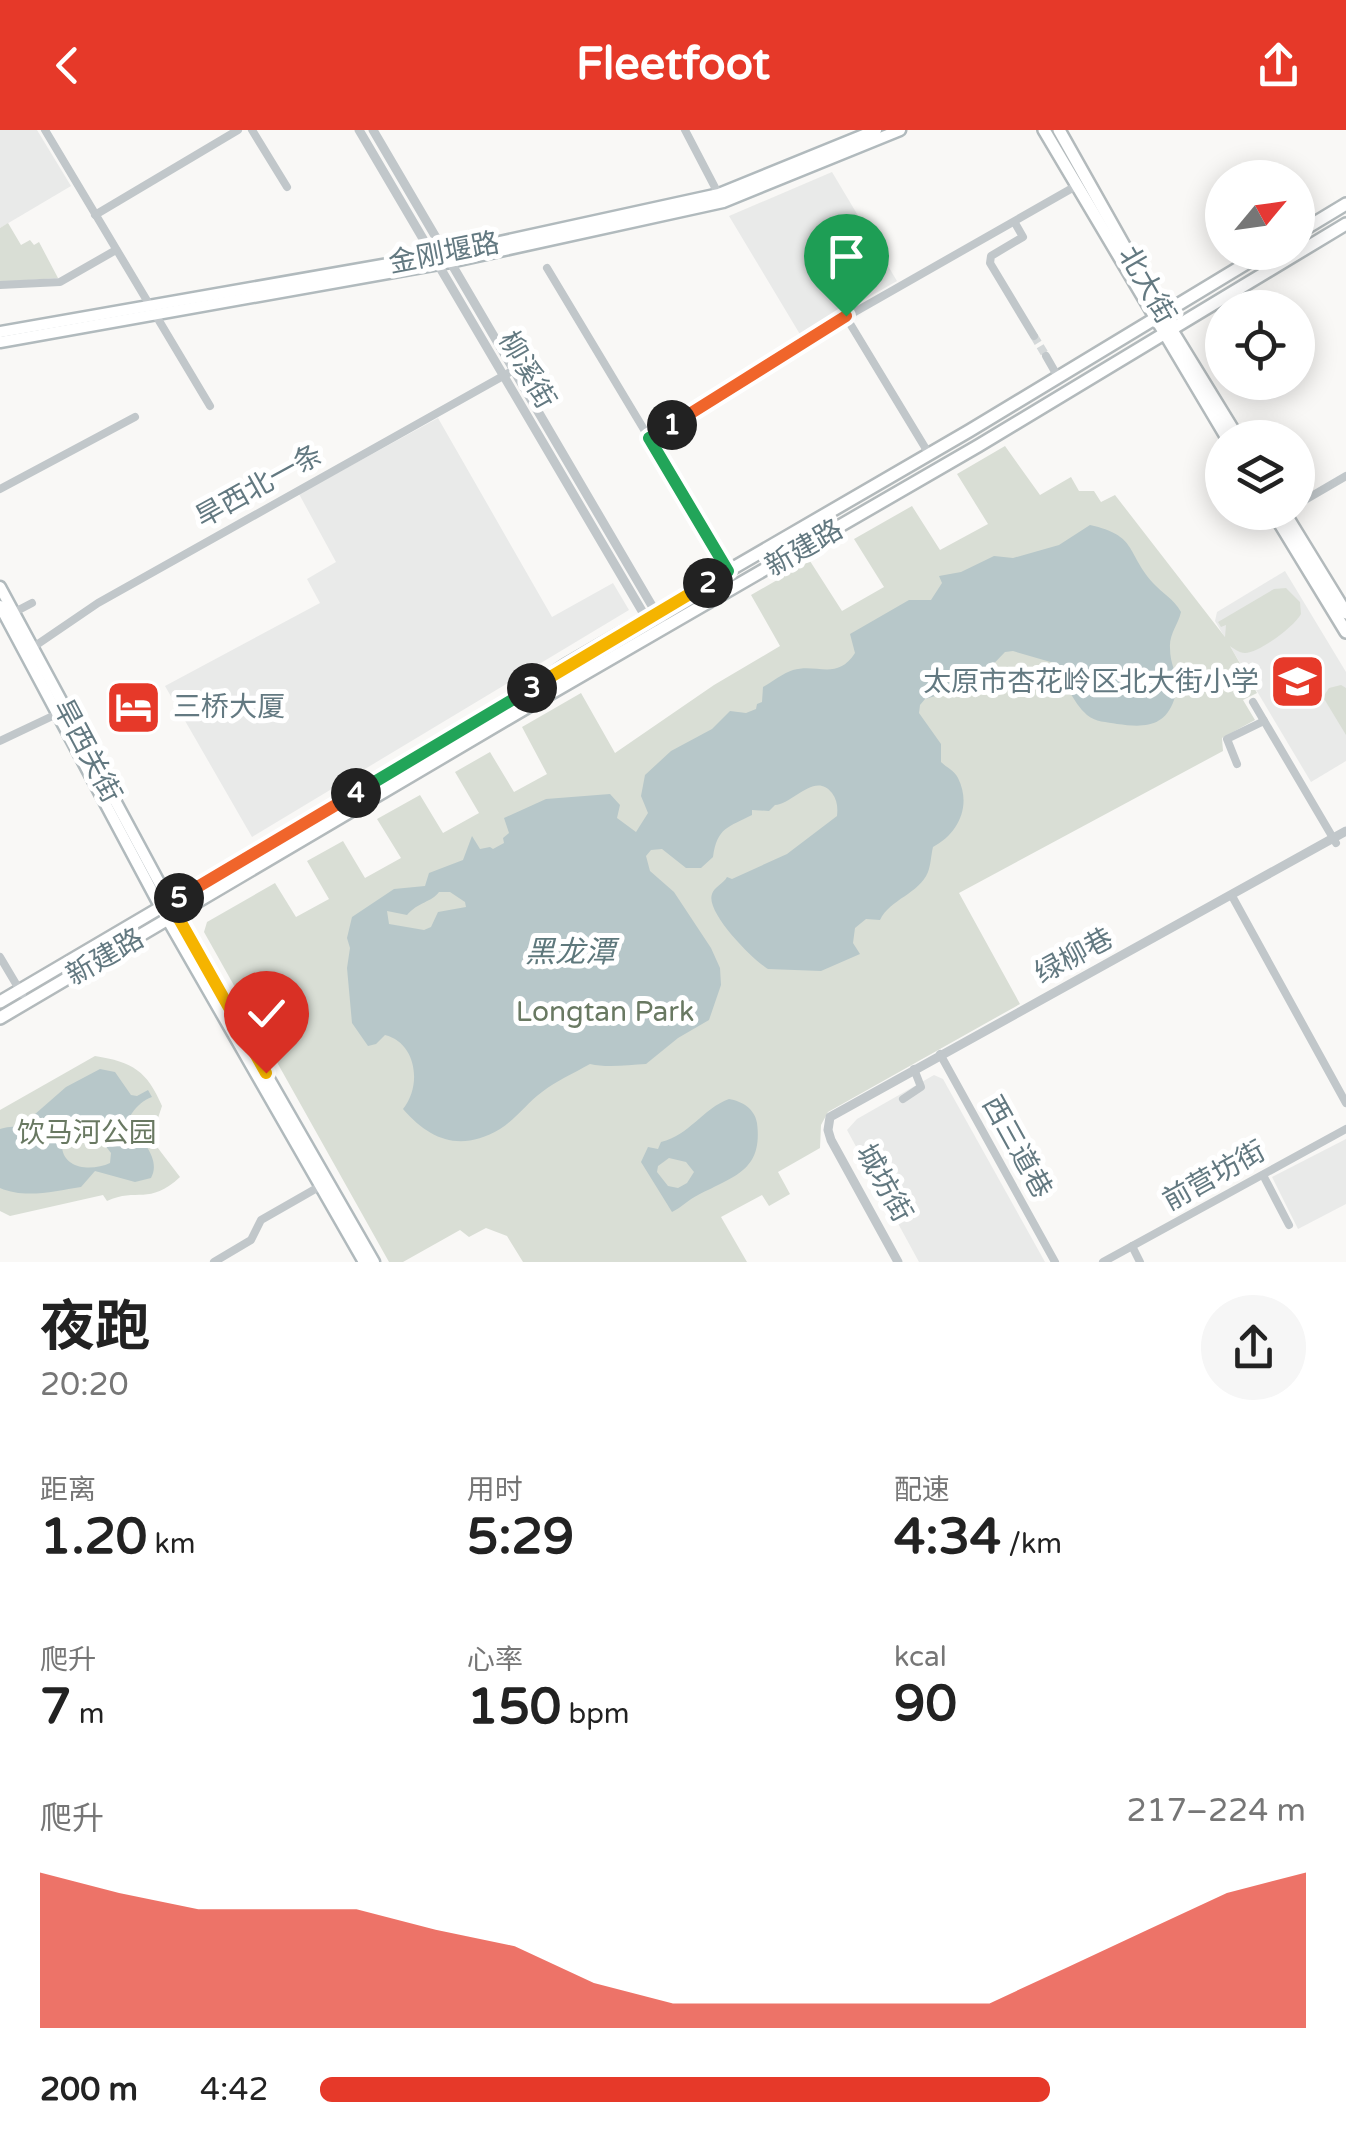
<!DOCTYPE html>
<html lang="zh">
<head>
<meta charset="utf-8">
<style>
  :root { --surface:#fff; --page:#f6f6f6; --text:#222; --muted:#767676; --accent:#e63929 }
  body { margin:0; font-family:"Varela Round","Noto Sans SC",sans-serif; background:var(--page); color:var(--text); height:100vh; display:flex; flex-direction:column; font-size:38px; white-space:nowrap }
  * { box-sizing:border-box; margin:0 }
  p { font-size:32px; color:var(--muted) }
  .icon { flex:none; width:55px; height:55px; fill:none; stroke:currentColor; stroke-width:2; stroke-linecap:round; stroke-linejoin:round }
  .map { position:relative; height:1132px; overflow:hidden }
  .side { display:flex; flex-direction:column; background:var(--surface); flex:1 }
  .side>* { flex:none }
  .needle { width:65px; rotate:61deg }
  .buttons { position:absolute; left:1205px; top:30px; display:grid; gap:20px }
  .buttons a { display:grid; place-items:center; width:110px; height:110px; border-radius:50%; background:var(--surface); box-shadow:0 5px 25px #0003; font-size:50px }
  .pin { position:absolute; display:grid; place-items:center; width:85px; height:85px; color:#fff; margin:-102px -42px; border-radius:50% 50% 50% 0; rotate:-45deg; box-shadow:0 0 10px #0007 }
  .pin .icon { rotate:45deg }
  .km { position:absolute; width:50px; height:50px; margin:-25px; border-radius:50%; background:#222; color:#fff; font-size:28px; line-height:50px; text-align:center }
  .round { display:grid; place-items:center; flex:none; width:105px; height:105px; border-radius:52px; background:var(--page) }
  .summary { display:flex; align-items:center; justify-content:space-between; height:170px; padding:0 40px }
  h1 { font-size:55px; font-weight:700; line-height:75px }
  .figures { display:grid; grid-template-columns:repeat(3,1fr); gap:15px; height:170px; padding:10px 40px }
  .figures div { display:grid; align-content:center }
  .figures b { font-size:50px; font-weight:700 }
  .figures small { font-size:28px; font-weight:400 }
  .figures p { font-size:28px }
  .chart { height:280px; padding:20px 40px }
  .chart p { display:flex; justify-content:space-between }
  .chart svg { width:100%; height:180px; margin-top:10px; fill:var(--accent); opacity:.7 }
  ul { padding:0 40px; list-style:none; font-size:32px }
  li { display:grid; grid-template-columns:160px 120px 1fr; align-items:center; height:75px }
  li i { height:25px; border-radius:12px; background:var(--accent) }
  header { display:flex; justify-content:space-between; align-items:center; height:130px; padding:0 40px; background:var(--accent); color:#fff; font-size:45px; font-weight:700 }
  .map>svg:first-child { display:block }
  .built { fill:#e9eae9 }
  .green { fill:#d9ded5 }
  .water { fill:#b7c7c9; fill-rule:evenodd }
  .lines { fill:none; stroke-linecap:round; stroke-linejoin:round }
  .minor-tunnel { stroke:#d4d8d9; stroke-width:8; stroke-dasharray:8 4; stroke-linecap:butt }
  .secondary-casing { stroke:#b1babd; stroke-width:15 }
  .primary-casing { stroke:#b3babc; stroke-width:16 }
  .minor { stroke:#c1c7ca; stroke-width:8 }
  .tertiary { stroke:#c1c7ca; stroke-width:9 }
  .secondary { stroke:#fff; stroke-width:10 }
  .primary { stroke:#fff; stroke-width:11 }
  .split-1-casing { stroke:#fff; stroke-width:20 }
  .split-2-casing { stroke:#fff; stroke-width:20 }
  .split-3-casing { stroke:#fff; stroke-width:20 }
  .split-4-casing { stroke:#fff; stroke-width:20 }
  .split-5-casing { stroke:#fff; stroke-width:20 }
  .split-6-casing { stroke:#fff; stroke-width:20 }
  .split-1 { stroke:#f0652b; stroke-width:12 }
  .split-2 { stroke:#22a559; stroke-width:12 }
  .split-3 { stroke:#f5b400; stroke-width:12 }
  .split-4 { stroke:#22a559; stroke-width:12 }
  .split-5 { stroke:#f0652b; stroke-width:12 }
  .split-6 { stroke:#f5b400; stroke-width:12 }
  .labels { text-anchor:middle; dominant-baseline:central; stroke-width:10; stroke-linejoin:round; paint-order:stroke }
  .street-label { font-size:28px; fill:#637981; stroke:#fff }
  .poi-label { font-size:28px; fill:#637981; stroke:#fff; text-anchor:end }
  .park-label { font-size:28px; fill:#697962; stroke:#fff }
  .water-label { font-size:30px; font-style:italic; fill:#5e787c; stroke:#fff }
</style>
</head>
<body>
<header><svg class="icon" aria-label="back" viewBox="0 0 24 24"><path d="M15 5l-7 7 7 7"/></svg>Fleetfoot<svg class="icon" aria-label="share" viewBox="0 0 24 24"><path d="M12 15V3M7 8l5-5 5 5M5 13v7h14v-7"/></svg></header>
<div class="map">
<svg width="1346" height="1132" viewBox="0 0 1346 1132">
  <rect width="100%" height="100%" fill="#f9f8f6"/>
  <g class="built">
    <polygon points="0,0 37,0 71,56 0,98"/>
    <polygon points="832,42 897,151 801,206 729,86"/>
    <polygon points="438,288 552,487 613,453 629,480 252,707 165,556 320,473 307,449 336,432 299,364"/>
    <polygon points="1285,441 1346,542 1346,631 1311,652 1215,491 1217,482"/>
    <polygon points="934,945 943,949 1045,1132 919,1132 847,1000 857,989"/>
    <polygon points="1346,1009 1346,1074 1298,1099 1272,1047"/>
  </g>
  <g class="green">
    <polygon points="8,93 21,115 30,110 34,115 39,112 58,148 0,152 0,98"/>
    <path d="M1005 316 1040 365 1071 347 1079 361H1094L1101 372 1115 365 1225 507 1226 495 1221 497 1218 492 1274 459 1286 458 1300 472 1301 484C1295 496 1259 523 1245 523 1239 523 1233 518 1230 516L1257 563 1243 570 1255 590 1222 608 1223 621 959 763 1020 874 828 982 821 995 820 1018 778 1042 790 1064 769 1076 762 1065 721 1087 747 1132H523L507 1106 486 1098 469 1107 460 1100 403 1132H389L204 802 207 792 275 753 296 787 329 769 307 731 343 711 365 748 401 728 377 689 420 665 443 703 479 683 455 642 490 622 514 662 547 644 522 597 581 563 615 623 714 555 780 516 751 465 810 431 842 481 884 457 854 409 912 376 940 420 988 394 957 344Z"/>
    <polygon points="1341,555 1346,558 1346,605 1323,567 1329,558"/>
    <path d="M95 926C133 932 147 941 162 976L151 1009 180 1047C149 1076 137 1057 107 1071L103 1065 10 1086 0 1081V980Z"/>
  </g>
  <g class="water">
    <path d="M1090 395C1138 406 1125 421 1153 453 1162 463 1174 469 1181 482 1178 495 1169 504 1170 518 1170 540 1182 546 1174 570 1164 599 1141 597 1117 594 1107 592 1095 592 1087 585 1072 572 1065 550 1054 533L1013 521 1005 522 979 549 955 553 942 564 925 569 920 575 919 583 941 614V632C947 638 954 640 958 648 972 676 958 704 933 717 931 725 931 734 928 742 919 764 890 769 880 790L866 789 855 798 853 813 860 824 821 841 768 839C754 831 705 782 712 764 714 757 724 753 727 747L732 749 787 724 837 686C838 677 837 670 832 663 815 641 793 674 775 675L769 681 752 680V685C729 697 717 697 713 727L701 738H686L662 719 651 720 646 726 650 741 674 762 711 818 720 838 721 855 709 890 678 908 646 934C628 935 607 938 590 934 574 943 556 951 542 962 527 973 516 989 500 999 461 1022 431 1011 403 979 422 956 417 913 385 905L376 914 368 916 352 893 347 838 350 818 347 808 352 787 394 759 425 756 429 743 463 730 472 706 480 719 490 717 493 719 504 713 503 708 509 703 504 688 546 669 610 664 620 675 617 688 636 702 648 683 641 666 645 645 671 621 712 599 730 581 746 583 756 579 757 574 762 572 763 557C772 552 783 543 793 540 817 533 837 551 855 523L850 504 909 470H931L942 453 939 446 961 442 994 426 1013 428 1059 415ZM439 762H450L465 772 466 777 438 782 431 797 424 800 389 794 387 781 407 785C418 772 432 772 439 762Z"/>
    <path d="M100 939 115 942 131 965 137 966 148 960 152 967C135 973 126 991 121 1007L124 1010 132 1005 140 1007C149 1019 159 1034 151 1048L135 1052 95 1041 81 1057C55 1061 25 1069 0 1058V999C25 992 20 1003 37 1014L51 1013 57 1004 42 1000 34 985 66 957ZM77 1004C93 1004 102 1010 111 1023L110 1033C93 1041 64 1040 62 1017Z"/>
    <path d="M729 969C742 971 755 979 757 993 763 1040 735 1046 698 1065 688 1070 682 1077 672 1082L641 1032 648 1017 658 1019 661 1012C690 1005 702 979 729 969ZM669 1028 686 1032 694 1042 687 1053 678 1058 668 1056 657 1042 658 1036Z"/>
  </g>
  <g class="lines">
    <polyline class="minor-tunnel" points="1034,206 1046,226"/>
    <defs>
      <g id="secondary">
        <polyline points="0,202 445,124 719,64 876,0"/>
        <polyline points="0,212 450,132 723,72 900,0"/>
        <polyline points="0,457 203,834 374,1132"/>
        <polyline points="0,476 161,778 364,1132"/>
      </g>
      <g id="primary">
        <polyline points="1044,0 1227,308"/>
        <polyline points="1059,0 1171,199 1238,308"/>
        <polyline points="1298,103 1346,74"/>
        <polyline points="1273,382 1346,502"/>
        <polyline points="1284,382 1346,483"/>
        <polyline points="0,872 517,568 566,535 969,301 1265,122"/>
        <polyline points="0,888 546,566 978,316 1346,94"/>
      </g>
    </defs>
    <use href="#secondary" class="secondary-casing"/>
    <use href="#primary" class="primary-casing"/>
    <g class="minor">
      <polyline points="45,0 210,276"/>
      <polyline points="252,0 287,57"/>
      <polyline points="685,0 720,67"/>
      <polyline points="95,85 238,0"/>
      <polyline points="1015,93 1023,107 991,126 990,133 1034,206"/>
      <polyline points="547,138 729,441"/>
      <polyline points="0,155 60,152 116,120"/>
      <polyline points="846,187 929,324"/>
      <polyline points="1046,226 1058,247"/>
      <polyline points="649,308 846,187 1076,56"/>
      <polyline points="0,359 135,287"/>
      <polyline points="1298,374 1346,346"/>
      <polyline points="9,485 32,473"/>
      <polyline points="32,518 98,473 512,241"/>
      <polyline points="1253,572 1336,713"/>
      <polyline points="0,611 59,583"/>
      <polyline points="1237,634 1227,609 1264,591"/>
      <polyline points="1232,766 1346,973"/>
      <polyline points="0,827 22,864"/>
      <polyline points="940,924 1055,1132"/>
      <polyline points="903,969 921,957 914,939"/>
      <polyline points="1263,1045 1289,1095"/>
      <polyline points="1132,1116 1140,1132"/>
      <polyline points="214,1132 251,1110 261,1090 324,1054"/>
      <polyline points="1103,1132 1346,999"/>
    </g>
    <g class="tertiary">
      <polyline points="359,0 655,503"/>
      <polyline points="373,0 665,498"/>
      <polyline points="898,1132 831,1010 828,1000 830,987 1346,701"/>
    </g>
    <use href="#secondary" class="secondary"/>
    <use href="#primary" class="primary"/>
  </g>
  <g class="lines">
    <defs>
      <polyline id="split-1" points="672,295 846,186"/>
      <polyline id="split-2" points="672,295 649,308 728,441 708,453"/>
      <polyline id="split-3" points="532,558 708,453"/>
      <polyline id="split-4" points="356,663 532,558"/>
      <polyline id="split-5" points="179,768 356,663"/>
      <polyline id="split-6" points="179,768 170,773 266,943"/>
    </defs>
    <use href="#split-1" class="split-1-casing"/>
    <use href="#split-2" class="split-2-casing"/>
    <use href="#split-3" class="split-3-casing"/>
    <use href="#split-4" class="split-4-casing"/>
    <use href="#split-5" class="split-5-casing"/>
    <use href="#split-6" class="split-6-casing"/>
    <use href="#split-1" class="split-1"/>
    <use href="#split-2" class="split-2"/>
    <use href="#split-3" class="split-3"/>
    <use href="#split-4" class="split-4"/>
    <use href="#split-5" class="split-5"/>
    <use href="#split-6" class="split-6"/>
  </g>
  <defs>
    <symbol id="school-square" viewBox="-11 -11 22 22"><rect x="-9" y="-9" width="18" height="18" rx="4" fill="#e63929" stroke="#fff"/><path d="M0-5L7-2L0 1L-7-2ZM-4 1L0 2.5L4 1V4Q0 6-4 4Z" fill="#fff"/></symbol>
    <symbol id="hotel-square" viewBox="-11 -11 22 22"><rect x="-9" y="-9" width="18" height="18" rx="4" fill="#e63929" stroke="#fff"/><path d="M-6-4.5h1.5V1H6V5H4.5V3h-9V5H-6ZM-4 0a1.8 1.8 0 1 1 3.6 0ZM.5 0V-2.5h3Q6-2.5 6 0Z" fill="#fff"/></symbol>
  </defs>
  <g fill-rule="evenodd">
    <use href="#school-square" x="1266" y="520" width="63" height="63"/>
    <use href="#hotel-square" x="102" y="546" width="63" height="63"/>
  </g>
  <g class="labels">
    <g class="street-label">
      <text transform="translate(444 123) rotate(-11)">金刚堰路</text>
      <text transform="translate(1147 155) rotate(60)">北大街</text>
      <text transform="translate(527 240) rotate(60)">柳溪街</text>
      <text transform="translate(259 356) rotate(-29)">旱西北一条</text>
      <text transform="translate(804 418) rotate(-30)">新建路</text>
      <text transform="translate(87 621) rotate(62)">旱西关街</text>
      <text transform="translate(1074 826) rotate(-28)">绿柳巷</text>
      <text transform="translate(105 827) rotate(-30)">新建路</text>
      <text transform="translate(1017 1017) rotate(61)">西三道巷</text>
      <text transform="translate(1214 1046) rotate(-29)">前营坊街</text>
      <text transform="translate(884 1053) rotate(61)">城坊街</text>
    </g>
    <g class="poi-label">
      <text x="1259" y="552">太原市杏花岭区北大街小学</text>
      <text x="173" y="577" text-anchor="start">三桥大厦</text>
    </g>
    <g class="park-label">
      <text x="605" y="882">Longtan Park</text>
      <text x="87" y="1003">饮马河公园</text>
    </g>
    <g class="water-label">
      <text x="570" y="822">黑龙潭</text>
    </g>
  </g>
</svg>
<div class="buttons">
<a><svg class="needle" viewBox="-14 -14 28 28"><path d="M0-13l5 13h-10z" fill="#e53935"/><path d="M0 13l5-13h-10z" fill="#767676"/></svg></a>
<a><svg class="icon" aria-label="locate" viewBox="0 0 24 24"><circle cx="12" cy="12" r="6"/><path d="M12 2v4M12 18v4M2 12h4M18 12h4"/></svg></a>
<a><svg class="icon" aria-label="layers" viewBox="0 0 24 24"><path d="M12 4l9 5-9 5-9-5zM3 14l9 5 9-5"/></svg></a>
</div>
<div class="pin" style="left:846px;top:186px;background:#1e9e55"><svg class="icon" aria-label="arrive" viewBox="0 0 24 24"><path d="M6 21V4h12l-3 4 3 4H6"/></svg></div>
<div class="pin" style="left:266px;top:943px;background:#d93025"><svg class="icon" aria-label="check" viewBox="0 0 24 24"><path d="M5 12l5 5 9-10"/></svg></div>
<b class="km" style="left:672px;top:295px">1</b>
<b class="km" style="left:708px;top:453px">2</b>
<b class="km" style="left:532px;top:558px">3</b>
<b class="km" style="left:356px;top:663px">4</b>
<b class="km" style="left:179px;top:768px">5</b>
</div>
<section class="side">
<div class="summary"><div><h1>夜跑</h1><p>20:20</p></div><a class="round"><svg class="icon" aria-label="share" viewBox="0 0 24 24"><path d="M12 15V3M7 8l5-5 5 5M5 13v7h14v-7"/></svg></a></div>
<div class="figures">
<div><p>距离</p><b>1.20<small> km</small></b></div>
<div><p>用时</p><b>5:29</b></div>
<div><p>配速</p><b>4:34<small> /km</small></b></div>
</div>
<div class="figures">
<div><p>爬升</p><b>7<small> m</small></b></div>
<div><p>心率</p><b>150<small> bpm</small></b></div>
<div><p>kcal</p><b>90</b></div>
</div>
<div class="chart"><p><span>爬升</span>217–224 m</p>
<svg viewBox="0 0 160 44" preserveAspectRatio="none"><path d="M0 44V6L10 11L20 15L30 15L40 15L50 20L60 24L70 33L80 38L90 38L100 38L110 38L120 38L130 29L140 20L150 11L160 6V44z"/></svg>
</div>
<ul>
<li><b>200 m</b>4:42<i style="width:74%"></i></li>
</ul>
</section>
</body>
</html>
